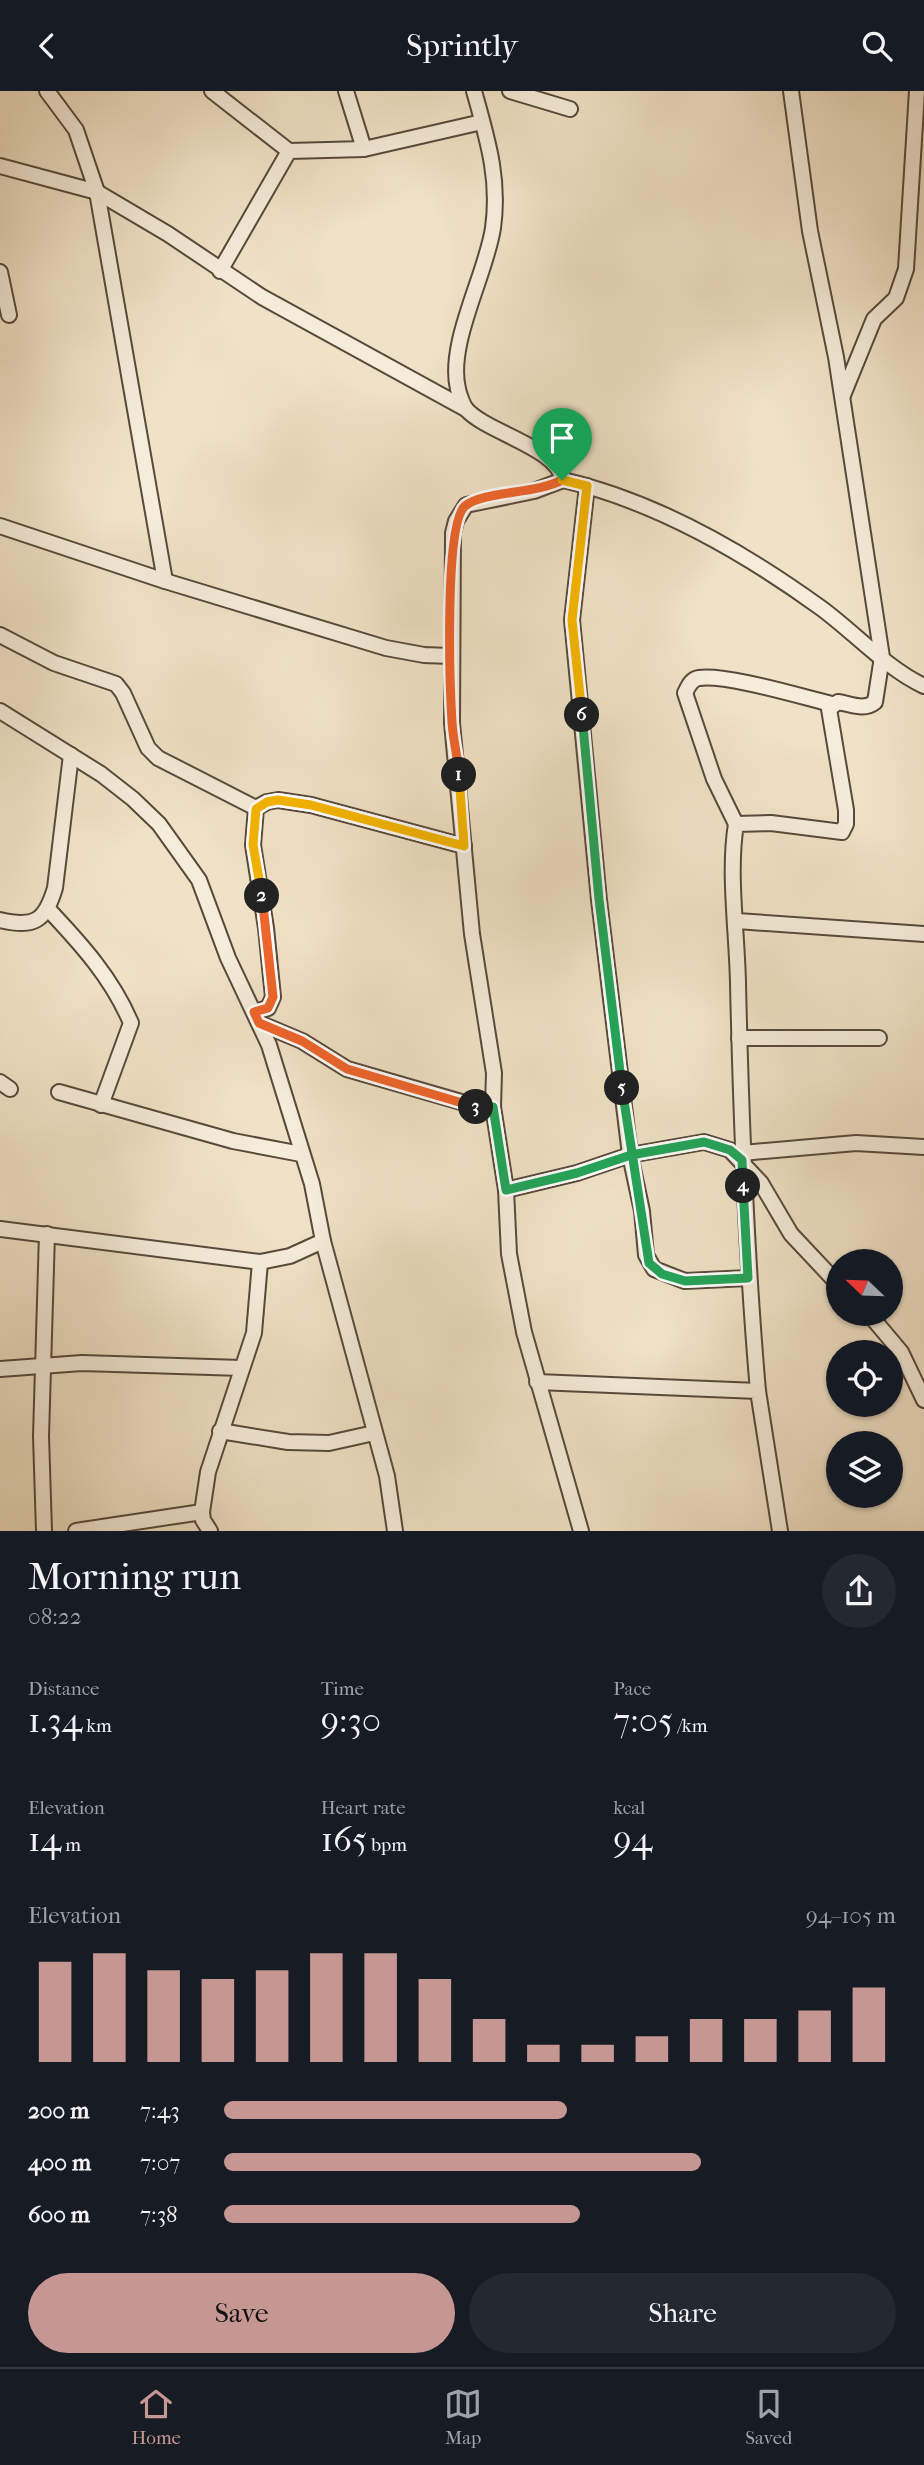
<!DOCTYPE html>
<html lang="en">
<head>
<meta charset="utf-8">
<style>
  :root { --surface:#171b24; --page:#242831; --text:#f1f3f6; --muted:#9ea1a6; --line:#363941; --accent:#c59692 }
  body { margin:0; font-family:"IM FELL French Canon",serif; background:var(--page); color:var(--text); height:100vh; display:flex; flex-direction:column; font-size:26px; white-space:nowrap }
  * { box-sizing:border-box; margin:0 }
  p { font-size:23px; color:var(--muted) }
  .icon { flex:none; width:38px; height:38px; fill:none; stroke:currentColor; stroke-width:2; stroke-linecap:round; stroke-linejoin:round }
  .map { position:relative; height:1440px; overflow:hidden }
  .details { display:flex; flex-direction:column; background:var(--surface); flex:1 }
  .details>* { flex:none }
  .needle { width:46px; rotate:293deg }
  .buttons { position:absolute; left:826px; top:1158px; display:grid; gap:14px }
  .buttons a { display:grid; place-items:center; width:77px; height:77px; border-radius:50%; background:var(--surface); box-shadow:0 2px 5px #0004; font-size:35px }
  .pin { position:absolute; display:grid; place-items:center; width:60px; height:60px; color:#fff; margin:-72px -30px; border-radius:50% 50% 50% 0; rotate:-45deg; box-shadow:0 0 7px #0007 }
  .pin .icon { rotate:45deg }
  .km { position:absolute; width:35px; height:35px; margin:-18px; border-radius:50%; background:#222; color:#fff; font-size:19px; line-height:35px; text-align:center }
  .round { display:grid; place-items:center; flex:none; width:74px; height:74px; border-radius:37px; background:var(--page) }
  .headline { display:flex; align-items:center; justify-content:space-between; height:119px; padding:0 28px }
  h1 { font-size:38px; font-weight:600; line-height:52px }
  .stats { display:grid; grid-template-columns:repeat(3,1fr); gap:10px; height:119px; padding:7px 28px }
  .stats div { display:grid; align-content:center }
  .stats b { font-size:35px; font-weight:600 }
  .stats small { font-size:19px; font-weight:400 }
  .stats p { font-size:19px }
  .chart { height:196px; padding:14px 28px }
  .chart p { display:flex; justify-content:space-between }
  .chart svg { width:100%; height:126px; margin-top:7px; stroke:var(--accent); stroke-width:6 }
  .button { display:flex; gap:14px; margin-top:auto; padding:14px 28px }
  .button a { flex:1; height:80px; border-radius:42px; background:var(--accent); color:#111; font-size:28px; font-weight:600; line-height:80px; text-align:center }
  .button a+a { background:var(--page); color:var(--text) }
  ul { padding:0 28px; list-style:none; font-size:23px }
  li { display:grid; grid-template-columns:112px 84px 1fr; align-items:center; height:52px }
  li i { height:18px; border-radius:9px; background:var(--accent) }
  header { display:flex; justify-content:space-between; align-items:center; height:91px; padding:0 28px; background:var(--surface); font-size:32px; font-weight:600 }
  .dock { display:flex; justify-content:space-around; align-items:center; height:98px; border-top:2px solid var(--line); background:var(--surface); font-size:19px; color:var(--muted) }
  .dock a { display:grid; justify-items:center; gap:4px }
  .dock .on { color:var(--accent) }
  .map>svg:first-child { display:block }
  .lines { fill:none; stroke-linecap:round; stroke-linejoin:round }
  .street-casing { stroke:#574a3c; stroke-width:18 }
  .street { stroke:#f5ecda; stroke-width:14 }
  .split-1-casing { stroke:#fff; stroke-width:14 }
  .split-2-casing { stroke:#fff; stroke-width:14 }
  .split-3-casing { stroke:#fff; stroke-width:14 }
  .split-4-casing { stroke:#fff; stroke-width:14 }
  .split-5-casing { stroke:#fff; stroke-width:14 }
  .split-6-casing { stroke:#fff; stroke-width:14 }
  .split-7-casing { stroke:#fff; stroke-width:14 }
  .split-1 { stroke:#f0652b; stroke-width:9 }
  .split-2 { stroke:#f5b400; stroke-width:9 }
  .split-3 { stroke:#f0652b; stroke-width:9 }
  .split-4 { stroke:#22a559; stroke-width:9 }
  .split-5 { stroke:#22a559; stroke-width:9 }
  .split-6 { stroke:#22a559; stroke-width:9 }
  .split-7 { stroke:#f5b400; stroke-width:9 }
</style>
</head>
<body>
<header><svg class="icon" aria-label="back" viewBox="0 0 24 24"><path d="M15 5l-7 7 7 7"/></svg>Sprintly<svg class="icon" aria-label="search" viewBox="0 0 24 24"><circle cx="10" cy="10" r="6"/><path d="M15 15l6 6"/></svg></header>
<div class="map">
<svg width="924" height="1440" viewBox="0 0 924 1440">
  <rect width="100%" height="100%" fill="#f0e2c6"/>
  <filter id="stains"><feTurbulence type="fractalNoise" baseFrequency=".00286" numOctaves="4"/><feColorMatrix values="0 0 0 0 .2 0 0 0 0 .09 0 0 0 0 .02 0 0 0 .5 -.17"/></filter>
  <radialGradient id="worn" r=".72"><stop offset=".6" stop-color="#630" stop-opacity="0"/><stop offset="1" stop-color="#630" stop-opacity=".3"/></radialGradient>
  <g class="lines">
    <defs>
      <g id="street">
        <polyline points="47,0 76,39 97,101 165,490"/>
        <polyline points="212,0 289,60"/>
        <path d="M474 0C487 47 500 87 493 137 486 184 447 252 458 298 459 303 463 314 466 318 487 342 557 356 563 389 655 410 745 462 821 517 855 542 886 577 924 595"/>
        <polyline points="510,0 570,18"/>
        <polyline points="364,58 482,31"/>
        <polyline points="0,75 97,101 168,143 262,206 466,318"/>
        <polyline points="220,180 289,60 364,58 346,0"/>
        <polyline points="0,181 9,224"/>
        <polyline points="843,304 874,228 896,207 906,178 917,0"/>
        <polyline points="563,389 534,400 466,414 456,430 453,442 452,632 472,843 494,982 493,1016 506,1099 577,1082 630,1064 599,809 572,529 587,395"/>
        <polyline points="0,435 165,490 386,557 424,564 451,565"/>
        <polyline points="0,544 54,572 116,593 123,602 148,657 158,667 256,717"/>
        <polyline points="0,620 101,683 133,708 159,733 199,789 228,867 269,954 312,1093 323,1150 290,1165 260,1171 0,1138"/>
        <path d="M736 733 714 688 685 602C688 596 691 588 699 587 727 583 802 606 832 613"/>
        <path d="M48 818C81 853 112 887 131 932L101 1014"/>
        <path d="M0 829C35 837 45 830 55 797L71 664"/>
        <polyline points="737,830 924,843"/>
        <polyline points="254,921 268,917 273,906 266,837 253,754 256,717 267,711 278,709 311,714 464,755"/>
        <polyline points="259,932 302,950 347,978 482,1017 493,1016"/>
        <polyline points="739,947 879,947"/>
        <polyline points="0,991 10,998"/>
        <polyline points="59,1001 233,1050 301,1063"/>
        <polyline points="742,1062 856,1052 924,1056"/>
        <polyline points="506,1099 509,1163 524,1241 581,1440"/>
        <polyline points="323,1150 387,1385 395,1440"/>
        <polyline points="748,1187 685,1190 654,1178 646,1164 642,1120 630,1064 704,1051 730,1059 761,1092 791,1143 838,1193"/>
        <polyline points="869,1223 901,1261 924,1309"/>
        <polyline points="0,1278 82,1272 242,1277"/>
        <polyline points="537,1291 758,1300 780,1440"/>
        <path d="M758 1300C746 1163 741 1028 738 892 737 841 728 782 736 733L771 732 842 741 846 733V719L829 618 838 611C851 613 864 620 875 611L882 566 836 266 810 140 791 0"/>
        <polyline points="220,1340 288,1351 329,1352 374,1342"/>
        <polyline points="202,1421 208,1381 254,1242 260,1171"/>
        <polyline points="44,1440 41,1345 47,1143"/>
        <polyline points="76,1440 202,1421 203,1429 210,1440"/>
      </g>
    </defs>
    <use href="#street" class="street-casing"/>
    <use href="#street" class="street"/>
  </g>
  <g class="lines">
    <defs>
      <path id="split-1" d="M459 684C458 667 453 649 452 631 450 598 444 433 465 415 482 400 537 403 562 389"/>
      <polyline id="split-2" points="262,805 253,754 256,718 267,711 278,709 311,714 464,755 459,684"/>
      <polyline id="split-3" points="262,805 273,906 268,917 254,921 259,932 302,950 347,978 476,1016"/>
      <polyline id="split-4" points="476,1016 493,1016 506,1099 577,1082 631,1064 704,1051 730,1059 742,1069 743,1095"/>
      <polyline id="split-5" points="622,997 649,1172 662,1183 685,1190 748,1187 743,1095"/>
      <polyline id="split-6" points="582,624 599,808 622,997"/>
      <polyline id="split-7" points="562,389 587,395 572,529 582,624"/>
    </defs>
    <use href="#split-1" class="split-1-casing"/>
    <use href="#split-2" class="split-2-casing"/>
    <use href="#split-3" class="split-3-casing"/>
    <use href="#split-4" class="split-4-casing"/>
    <use href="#split-5" class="split-5-casing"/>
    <use href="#split-6" class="split-6-casing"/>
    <use href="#split-7" class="split-7-casing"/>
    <use href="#split-1" class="split-1"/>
    <use href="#split-2" class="split-2"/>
    <use href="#split-3" class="split-3"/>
    <use href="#split-4" class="split-4"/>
    <use href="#split-5" class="split-5"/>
    <use href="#split-6" class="split-6"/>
    <use href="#split-7" class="split-7"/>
  </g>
  <rect width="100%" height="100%" filter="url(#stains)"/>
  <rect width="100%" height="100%" fill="url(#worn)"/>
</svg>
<div class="buttons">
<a><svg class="needle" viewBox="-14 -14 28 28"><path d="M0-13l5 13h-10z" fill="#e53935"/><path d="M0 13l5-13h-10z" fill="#9ea1a6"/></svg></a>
<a><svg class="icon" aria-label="locate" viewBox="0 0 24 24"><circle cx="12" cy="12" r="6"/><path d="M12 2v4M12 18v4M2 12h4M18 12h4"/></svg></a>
<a><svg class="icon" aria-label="layers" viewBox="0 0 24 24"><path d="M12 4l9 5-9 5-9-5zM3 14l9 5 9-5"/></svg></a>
</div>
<div class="pin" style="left:562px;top:389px;background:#1e9e55"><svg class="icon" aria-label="arrive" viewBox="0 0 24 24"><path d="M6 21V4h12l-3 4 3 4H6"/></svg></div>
<b class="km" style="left:459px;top:684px">1</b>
<b class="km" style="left:262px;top:805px">2</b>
<b class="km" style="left:476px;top:1016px">3</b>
<b class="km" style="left:743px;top:1095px">4</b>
<b class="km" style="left:622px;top:997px">5</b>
<b class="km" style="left:582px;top:624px">6</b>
</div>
<section class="details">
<div class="headline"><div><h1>Morning run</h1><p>08:22</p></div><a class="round"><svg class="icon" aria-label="share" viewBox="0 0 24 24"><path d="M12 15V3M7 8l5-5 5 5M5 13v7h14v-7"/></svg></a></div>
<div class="stats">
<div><p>Distance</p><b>1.34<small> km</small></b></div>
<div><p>Time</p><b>9:30</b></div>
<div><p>Pace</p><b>7:05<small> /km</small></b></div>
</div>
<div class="stats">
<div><p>Elevation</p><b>14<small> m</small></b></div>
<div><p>Heart rate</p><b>165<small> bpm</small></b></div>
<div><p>kcal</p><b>94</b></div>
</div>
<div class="chart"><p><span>Elevation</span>94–105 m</p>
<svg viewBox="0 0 160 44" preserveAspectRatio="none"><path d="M5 44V9M15 44V6M25 44V12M35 44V15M45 44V12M55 44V6M65 44V6M75 44V15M85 44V29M95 44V38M105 44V38M115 44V35M125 44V29M135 44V29M145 44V26M155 44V18"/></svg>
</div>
<ul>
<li><b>200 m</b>7:43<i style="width:51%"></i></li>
<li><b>400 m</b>7:07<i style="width:71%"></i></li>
<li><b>600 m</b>7:38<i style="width:53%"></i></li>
</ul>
<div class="button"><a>Save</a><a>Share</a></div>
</section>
<nav class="dock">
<a class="on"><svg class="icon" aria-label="home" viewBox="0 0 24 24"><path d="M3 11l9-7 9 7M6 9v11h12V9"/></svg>Home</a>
<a><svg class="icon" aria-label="map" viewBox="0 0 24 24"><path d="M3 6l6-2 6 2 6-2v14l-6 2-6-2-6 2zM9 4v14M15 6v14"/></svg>Map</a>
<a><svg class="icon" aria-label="saved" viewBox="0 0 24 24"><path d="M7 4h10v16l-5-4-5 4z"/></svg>Saved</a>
</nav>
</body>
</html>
